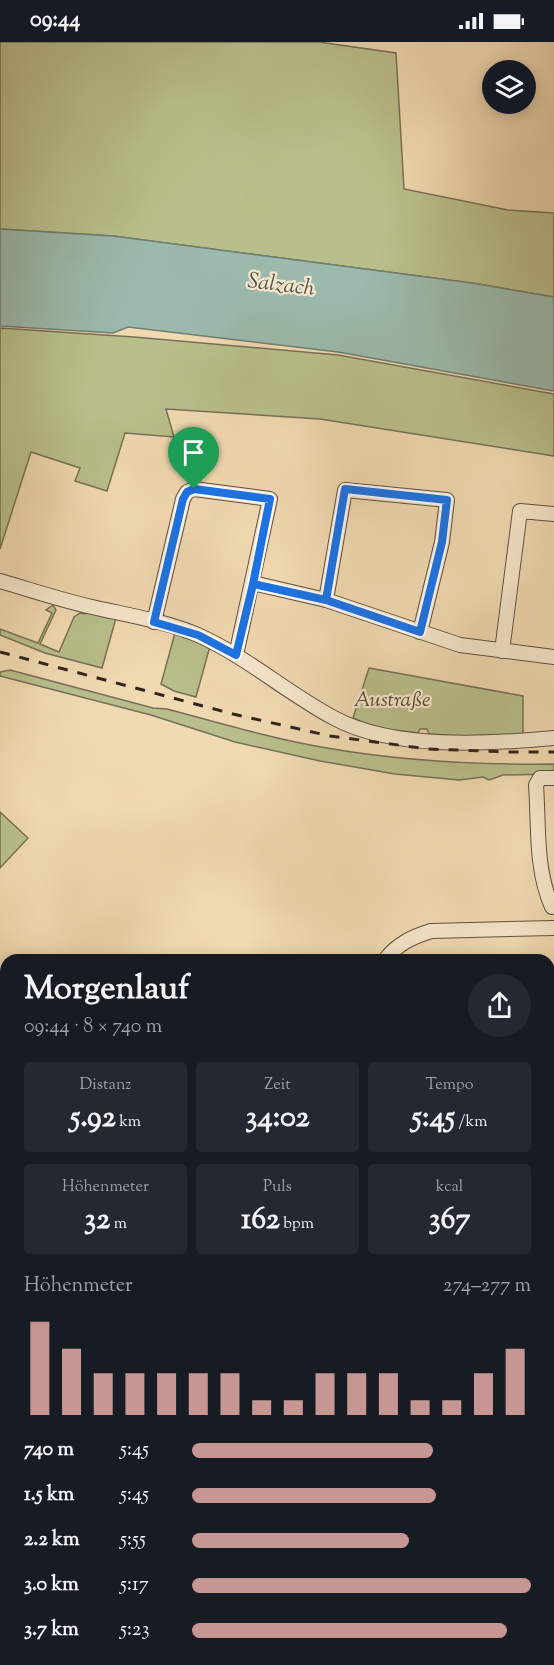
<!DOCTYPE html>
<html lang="de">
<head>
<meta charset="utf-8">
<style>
  :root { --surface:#171b24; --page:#242831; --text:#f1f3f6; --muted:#9ea1a6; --accent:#c59692 }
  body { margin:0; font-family:"Sorts Mill Goudy",serif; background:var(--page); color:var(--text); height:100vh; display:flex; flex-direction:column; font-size:22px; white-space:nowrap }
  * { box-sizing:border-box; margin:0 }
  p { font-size:20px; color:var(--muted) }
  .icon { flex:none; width:33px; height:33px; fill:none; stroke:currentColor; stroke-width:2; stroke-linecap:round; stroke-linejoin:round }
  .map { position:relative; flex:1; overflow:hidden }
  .drawer { position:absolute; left:0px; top:912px; width:555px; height:711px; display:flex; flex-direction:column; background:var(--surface); border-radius:18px 18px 0 0; box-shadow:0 3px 15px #0003 }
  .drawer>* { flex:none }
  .fabs { position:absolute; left:482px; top:18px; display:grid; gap:12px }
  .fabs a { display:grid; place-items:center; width:54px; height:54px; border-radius:50%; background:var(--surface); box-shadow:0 3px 15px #0003; font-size:30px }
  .pin { position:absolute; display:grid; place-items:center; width:51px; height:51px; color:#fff; margin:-62px -26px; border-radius:50% 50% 50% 0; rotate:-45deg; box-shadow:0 0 6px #0007 }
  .pin .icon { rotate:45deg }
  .round { display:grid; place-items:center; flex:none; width:63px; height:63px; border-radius:32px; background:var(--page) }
  .overview { display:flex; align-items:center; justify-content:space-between; height:102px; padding:0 24px }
  h1 { font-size:33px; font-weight:700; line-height:45px }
  .figures { display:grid; grid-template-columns:repeat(3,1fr); gap:9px; height:102px; padding:6px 24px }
  .figures div { display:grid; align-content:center; border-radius:6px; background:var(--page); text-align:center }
  .figures b { font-size:30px; font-weight:700 }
  .figures small { font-size:16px; font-weight:400 }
  .figures p { font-size:16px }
  .chart { height:168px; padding:12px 24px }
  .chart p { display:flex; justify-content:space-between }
  .chart svg { width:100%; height:108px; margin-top:6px; stroke:var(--accent); stroke-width:6 }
  ul { padding:0 24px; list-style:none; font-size:20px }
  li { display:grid; grid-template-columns:96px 72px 1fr; align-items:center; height:45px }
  li i { height:15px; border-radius:8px; background:var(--accent) }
  .status { display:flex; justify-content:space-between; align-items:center; height:42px; padding:0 30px; background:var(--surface); direction:ltr }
  .status svg { height:16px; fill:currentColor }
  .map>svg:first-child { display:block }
  .green { fill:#b9bf8c; stroke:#767154; stroke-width:1.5 }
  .water { fill:#9bbaac; stroke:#717e72; stroke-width:1.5 }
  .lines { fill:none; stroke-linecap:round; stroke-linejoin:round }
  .minor-casing { stroke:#625040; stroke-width:16 }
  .major-casing { stroke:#32231b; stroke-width:20 }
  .minor { stroke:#f6e6cc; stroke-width:14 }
  .major { stroke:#e8bc78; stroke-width:18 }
  .rail { stroke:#32231b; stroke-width:3; stroke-dasharray:10 10; stroke-linecap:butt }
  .route-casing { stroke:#fff; stroke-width:12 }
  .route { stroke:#1a73e8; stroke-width:8 }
  .labels { text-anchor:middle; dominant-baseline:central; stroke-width:4.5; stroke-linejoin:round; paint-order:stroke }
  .park-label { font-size:21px; font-style:italic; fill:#544a37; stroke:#f6e6cc }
  .water-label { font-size:22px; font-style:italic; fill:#525046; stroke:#f6e6cc }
</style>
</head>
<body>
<div class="status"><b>09:44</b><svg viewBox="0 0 49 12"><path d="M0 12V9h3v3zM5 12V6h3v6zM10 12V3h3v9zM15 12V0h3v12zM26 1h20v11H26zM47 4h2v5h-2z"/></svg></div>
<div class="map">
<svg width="554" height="1623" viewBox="0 0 554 1623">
  <rect width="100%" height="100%" fill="#f1d9b1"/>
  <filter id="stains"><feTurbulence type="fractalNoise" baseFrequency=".00333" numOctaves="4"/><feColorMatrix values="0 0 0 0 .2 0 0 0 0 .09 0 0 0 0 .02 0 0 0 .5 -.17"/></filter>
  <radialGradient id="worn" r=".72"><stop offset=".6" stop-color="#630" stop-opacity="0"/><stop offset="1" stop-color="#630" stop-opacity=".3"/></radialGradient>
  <g class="green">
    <polygon points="0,0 319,0 396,11 404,147 508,168 554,171 554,255 472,241 113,194 0,187"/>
    <polygon points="0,286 134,295 338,313 554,352 554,414 320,377 166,367 174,395 125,391 107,449 75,439 80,426 31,410 0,507"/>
    <polygon points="53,563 56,568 40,602 59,610 74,575 80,571 85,572 87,567 116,576 102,626 45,611 0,593 0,587 38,601 52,571 46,568"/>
    <polygon points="175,591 210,604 196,655 174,649 161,642"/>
    <polygon points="369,626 523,654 523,693 453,694 429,692 427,687 420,687 418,691 386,687 367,682 353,676"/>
    <path d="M10 628 153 666 167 667C220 681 273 697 327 706 402 719 478 723 554 722V732L503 733 489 738 483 735 459 738 395 732 320 719 235 700 151 673 0 634V630Z"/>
    <polygon points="0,770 28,796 0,826"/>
    <polygon points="0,948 6,951 6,1183 0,1182"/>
    <polygon points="554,1054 554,1115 549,1113 549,1058"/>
    <polygon points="554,1261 554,1316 549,1315 549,1278"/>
    <polygon points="0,1292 6,1296 6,1334 0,1332"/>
    <polygon points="554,1365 554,1578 549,1576 549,1381"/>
    <polygon points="0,1564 6,1568 6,1617 105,1617 101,1623 0,1623"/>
    <polygon points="376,1617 385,1617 389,1622 394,1617 434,1617 448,1623 381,1623"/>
  </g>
  <polygon class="water" points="0,187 113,194 472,241 554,255 554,349 338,310 128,285 113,291 0,284"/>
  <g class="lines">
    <defs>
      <g id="minor">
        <path d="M0 539C31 548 61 558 92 565 127 573 165 579 198 593 247 615 287 651 334 676 393 708 489 702 554 696"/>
        <polyline points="253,541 326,558 460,603 554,615"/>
        <polyline points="326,558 345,448 447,458 442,500 420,590"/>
        <polyline points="154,580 183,457 187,450 194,447 270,457 236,613"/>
        <polyline points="502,609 520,469 554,472"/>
        <path d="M552 865C535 827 539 783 536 743L540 736H554"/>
        <path d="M385 918C397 902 412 895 431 889L554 886"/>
        <polyline points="0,944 6,947"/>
        <polyline points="0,1246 6,1244"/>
        <polyline points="473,1623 475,1617"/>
      </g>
      <g id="major">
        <polyline points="0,1280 6,1284"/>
        <polyline points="354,1617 360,1623"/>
      </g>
    </defs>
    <use href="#minor" class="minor-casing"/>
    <use href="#major" class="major-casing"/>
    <use href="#minor" class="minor"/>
    <use href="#major" class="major"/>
    <polyline class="rail" points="0,610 233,672 330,694 428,707 511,710 554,710"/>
  </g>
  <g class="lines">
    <defs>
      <polyline id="route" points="194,447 187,450 183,457 154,580 198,593 236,613 253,542 326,558 345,447 447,458 442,500 420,590 326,558 253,542 270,457 194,447"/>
    </defs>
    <use href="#route" class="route-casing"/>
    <use href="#route" class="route"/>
  </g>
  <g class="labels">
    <g class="park-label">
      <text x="392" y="659">Austraße</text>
    </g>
    <g class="water-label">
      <text transform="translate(281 244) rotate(7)">Salzach</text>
    </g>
  </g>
  <rect width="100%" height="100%" filter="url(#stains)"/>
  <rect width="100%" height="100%" fill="url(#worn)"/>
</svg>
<div class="fabs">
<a><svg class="icon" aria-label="layers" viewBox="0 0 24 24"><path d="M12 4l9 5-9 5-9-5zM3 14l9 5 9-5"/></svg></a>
</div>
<div class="pin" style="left:194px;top:447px;background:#1e9e55"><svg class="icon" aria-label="arrive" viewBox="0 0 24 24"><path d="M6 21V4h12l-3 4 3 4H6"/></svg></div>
<section class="drawer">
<div class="overview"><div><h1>Morgenlauf</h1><p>09:44 · 8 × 740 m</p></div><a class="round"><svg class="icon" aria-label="share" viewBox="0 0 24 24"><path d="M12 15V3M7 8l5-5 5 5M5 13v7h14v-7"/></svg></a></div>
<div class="figures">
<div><p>Distanz</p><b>5.92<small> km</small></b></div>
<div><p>Zeit</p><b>34:02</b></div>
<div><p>Tempo</p><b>5:45<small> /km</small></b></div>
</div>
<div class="figures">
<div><p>Höhenmeter</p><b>32<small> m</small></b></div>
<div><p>Puls</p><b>162<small> bpm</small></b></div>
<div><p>kcal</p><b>367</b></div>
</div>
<div class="chart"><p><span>Höhenmeter</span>274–277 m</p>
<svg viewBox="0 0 160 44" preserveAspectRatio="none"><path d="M5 44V6M15 44V17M25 44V27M35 44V27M45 44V27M55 44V27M65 44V27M75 44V38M85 44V38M95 44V27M105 44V27M115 44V27M125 44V38M135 44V38M145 44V27M155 44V17"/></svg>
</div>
<ul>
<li><b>740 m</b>5:45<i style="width:71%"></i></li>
<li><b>1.5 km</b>5:45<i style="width:72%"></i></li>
<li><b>2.2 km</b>5:55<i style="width:64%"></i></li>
<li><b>3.0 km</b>5:17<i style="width:100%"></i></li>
<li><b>3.7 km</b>5:23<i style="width:93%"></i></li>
</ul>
</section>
</div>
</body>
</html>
